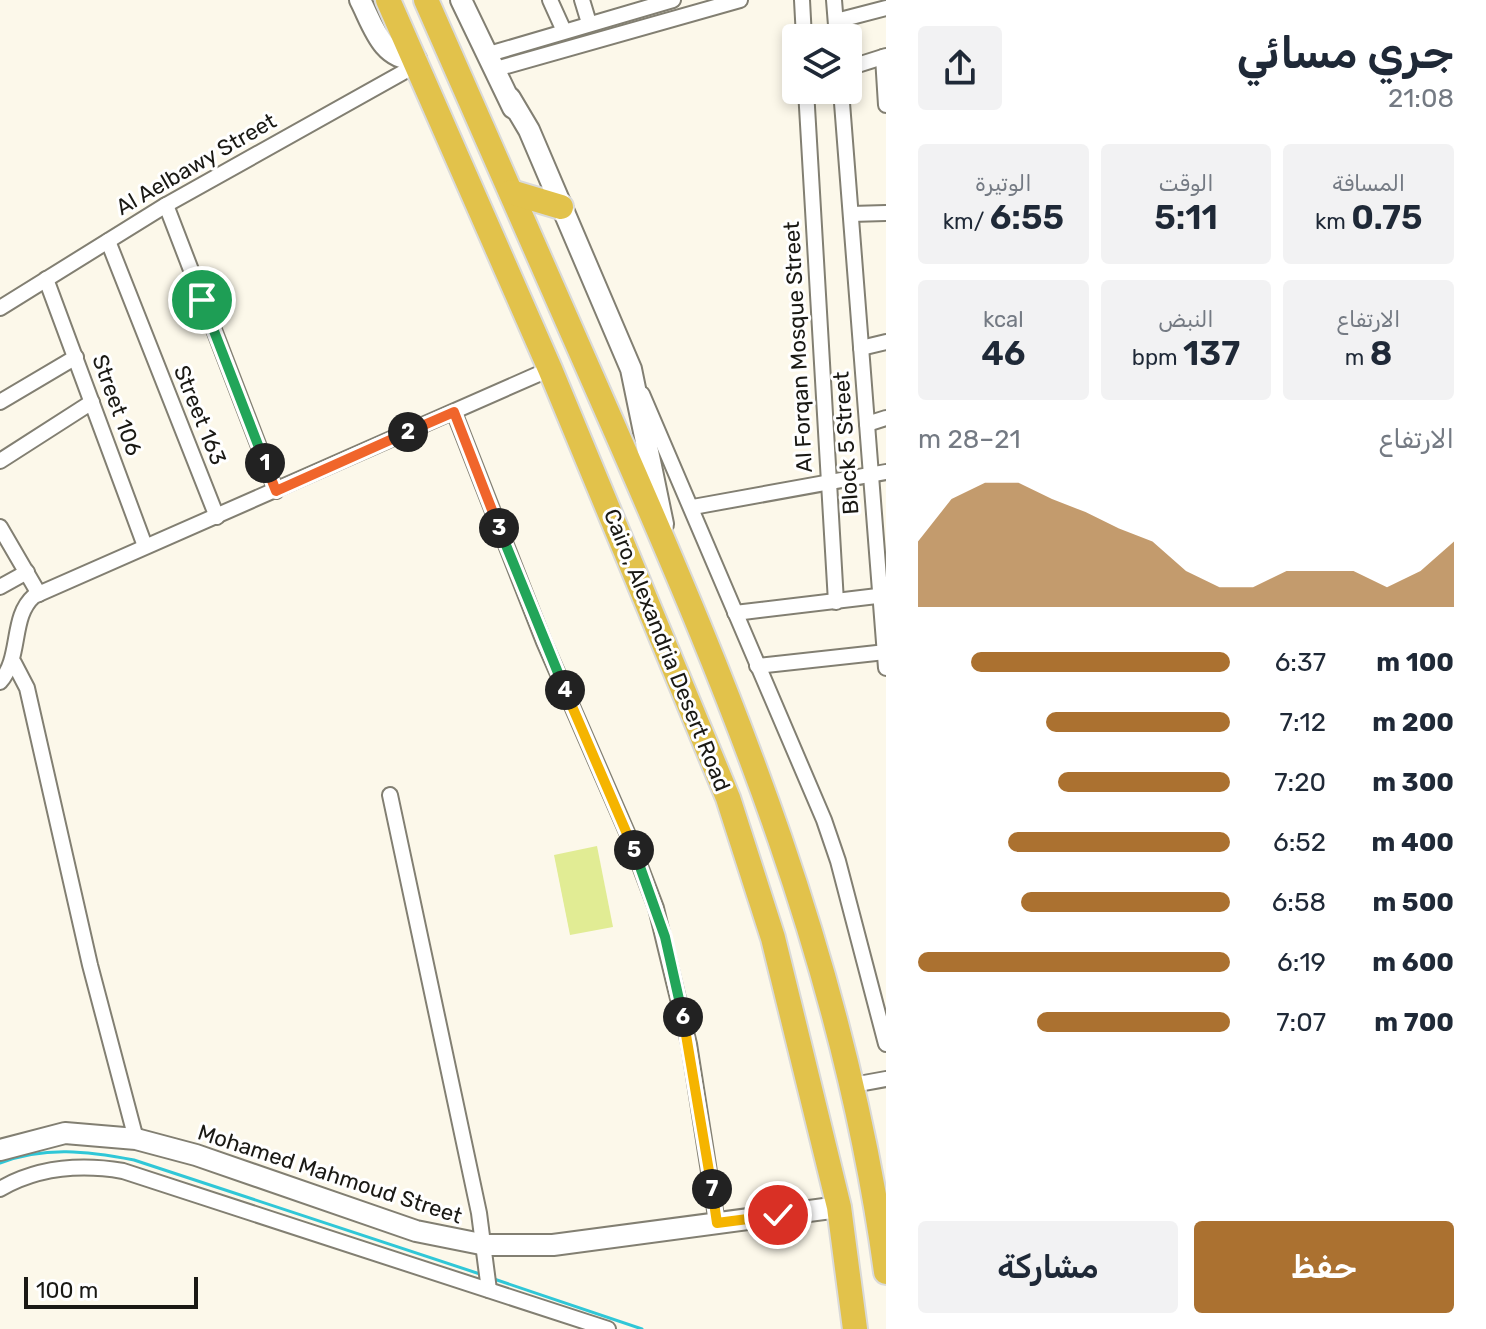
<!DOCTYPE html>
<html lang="ar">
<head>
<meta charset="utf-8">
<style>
  :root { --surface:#fff; --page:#f2f2f3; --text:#1f2937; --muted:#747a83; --accent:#ab7130 }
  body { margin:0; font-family:Rubik,Cairo,sans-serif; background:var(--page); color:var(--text); direction:rtl; height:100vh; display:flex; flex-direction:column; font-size:30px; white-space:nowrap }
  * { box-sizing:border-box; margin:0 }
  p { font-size:26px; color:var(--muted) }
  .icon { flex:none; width:44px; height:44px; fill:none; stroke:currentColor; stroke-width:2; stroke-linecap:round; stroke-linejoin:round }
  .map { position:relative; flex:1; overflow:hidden; direction:ltr }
  .panel { display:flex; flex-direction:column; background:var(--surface); width:600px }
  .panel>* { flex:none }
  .tools { position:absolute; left:782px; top:24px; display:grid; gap:16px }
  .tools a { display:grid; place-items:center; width:80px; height:80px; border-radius:8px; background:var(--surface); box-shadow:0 4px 12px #0003; font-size:40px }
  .scale { position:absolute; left:24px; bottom:20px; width:174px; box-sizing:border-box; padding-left:8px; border:4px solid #1a1914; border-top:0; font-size:22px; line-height:28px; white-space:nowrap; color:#1a1914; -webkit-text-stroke:6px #fff; paint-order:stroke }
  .pin { position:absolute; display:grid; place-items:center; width:68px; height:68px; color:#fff; margin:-34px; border:4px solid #fff; border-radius:50%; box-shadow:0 2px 8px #0007 }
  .km { position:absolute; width:40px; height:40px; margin:-20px; border-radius:50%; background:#222; color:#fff; font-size:22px; line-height:40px; text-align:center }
  .round { display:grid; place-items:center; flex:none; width:84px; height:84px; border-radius:8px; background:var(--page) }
  .summary { display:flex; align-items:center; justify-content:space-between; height:136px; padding:0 32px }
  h1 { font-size:44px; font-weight:600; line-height:60px }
  .stats { display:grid; grid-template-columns:repeat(3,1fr); gap:12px; height:136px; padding:8px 32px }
  .stats div { display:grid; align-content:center; border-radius:8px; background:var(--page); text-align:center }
  .stats b { font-size:34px; font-weight:600 }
  .stats small { font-size:22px; font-weight:400 }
  .stats p { font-size:22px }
  .chart { height:224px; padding:16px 32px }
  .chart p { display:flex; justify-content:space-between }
  .chart svg { width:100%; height:144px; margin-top:8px; fill:var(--accent); opacity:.7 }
  .cta { display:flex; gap:16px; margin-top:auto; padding:16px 32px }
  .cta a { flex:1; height:92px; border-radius:8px; background:var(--accent); color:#fff; font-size:32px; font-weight:600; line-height:92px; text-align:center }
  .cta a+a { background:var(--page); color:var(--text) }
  ul { padding:0 32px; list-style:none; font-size:26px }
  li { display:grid; grid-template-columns:128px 96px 1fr; align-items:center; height:60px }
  li i { height:20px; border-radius:10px; background:var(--accent) }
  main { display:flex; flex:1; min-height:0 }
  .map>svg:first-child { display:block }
  .green { fill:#e1ec94 }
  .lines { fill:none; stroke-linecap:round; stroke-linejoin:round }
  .stream { stroke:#30c7d7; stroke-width:3 }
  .street-casing { stroke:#827f72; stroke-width:18 }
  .secondary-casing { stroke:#827f72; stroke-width:24 }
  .highway-casing { stroke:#dadad9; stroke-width:28 }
  .street { stroke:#fff; stroke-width:14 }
  .secondary { stroke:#fff; stroke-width:20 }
  .highway { stroke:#e2c24b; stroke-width:24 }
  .split-1-casing { stroke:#fff; stroke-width:16 }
  .split-2-casing { stroke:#fff; stroke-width:16 }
  .split-3-casing { stroke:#fff; stroke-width:16 }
  .split-4-casing { stroke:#fff; stroke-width:16 }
  .split-5-casing { stroke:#fff; stroke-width:16 }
  .split-6-casing { stroke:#fff; stroke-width:16 }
  .split-7-casing { stroke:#fff; stroke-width:16 }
  .split-8-casing { stroke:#fff; stroke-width:16 }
  .split-1 { stroke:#22a559; stroke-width:10 }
  .split-2 { stroke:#f0652b; stroke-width:10 }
  .split-3 { stroke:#f0652b; stroke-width:10 }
  .split-4 { stroke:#22a559; stroke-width:10 }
  .split-5 { stroke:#f5b400; stroke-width:10 }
  .split-6 { stroke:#22a559; stroke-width:10 }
  .split-7 { stroke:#f5b400; stroke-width:10 }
  .split-8 { stroke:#f5b400; stroke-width:10 }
  .labels { text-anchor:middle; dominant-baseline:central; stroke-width:6; stroke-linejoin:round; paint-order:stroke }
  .street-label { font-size:22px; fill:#1a1914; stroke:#fff }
</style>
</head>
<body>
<main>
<section class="panel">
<div class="summary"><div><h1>جري مسائي</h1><p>21:08</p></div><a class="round"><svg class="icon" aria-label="share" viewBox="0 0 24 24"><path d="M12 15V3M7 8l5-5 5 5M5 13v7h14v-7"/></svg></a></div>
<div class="stats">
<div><p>المسافة</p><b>0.75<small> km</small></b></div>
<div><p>الوقت</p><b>5:11</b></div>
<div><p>الوتيرة</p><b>6:55<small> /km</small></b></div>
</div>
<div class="stats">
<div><p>الارتفاع</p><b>8<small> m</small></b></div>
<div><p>النبض</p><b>137<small> bpm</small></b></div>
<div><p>kcal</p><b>46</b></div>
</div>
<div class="chart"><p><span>الارتفاع</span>21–28 m</p>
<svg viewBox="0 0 160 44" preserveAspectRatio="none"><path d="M0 44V24L10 11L20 6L30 6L40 11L50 15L60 20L70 24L80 33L90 38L100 38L110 33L120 33L130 33L140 38L150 33L160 24V44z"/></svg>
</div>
<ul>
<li><b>100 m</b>6:37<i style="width:83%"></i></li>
<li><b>200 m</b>7:12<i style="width:59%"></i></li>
<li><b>300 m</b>7:20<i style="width:55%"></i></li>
<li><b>400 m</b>6:52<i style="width:71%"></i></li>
<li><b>500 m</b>6:58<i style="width:67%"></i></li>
<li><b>600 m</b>6:19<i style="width:100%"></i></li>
<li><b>700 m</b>7:07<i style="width:62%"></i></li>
</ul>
<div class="cta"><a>حفظ</a><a>مشاركة</a></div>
</section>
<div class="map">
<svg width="886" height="1329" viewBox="0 0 886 1329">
  <rect width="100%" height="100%" fill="#fcf8ea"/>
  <polygon class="green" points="597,846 613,927 570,935 554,855"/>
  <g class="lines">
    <g class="stream">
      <path d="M0 1163C45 1146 87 1151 134 1160L483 1275"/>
      <polyline points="494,1279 642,1329"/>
    </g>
    <defs>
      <g id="street">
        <polyline points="550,0 564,31"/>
        <polyline points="582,0 589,23"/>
        <polyline points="802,0 804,38"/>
        <polyline points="834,0 837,38"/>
        <polyline points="836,21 886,8"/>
        <polyline points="489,54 673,0"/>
        <polyline points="883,57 886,105"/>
        <polyline points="848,68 886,56"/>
        <polyline points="496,69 740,0"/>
        <polyline points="806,90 836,602"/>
        <polyline points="841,90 886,668"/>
        <polyline points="166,205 276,491"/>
        <polyline points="851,214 886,213"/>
        <polyline points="108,241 217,517"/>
        <polyline points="46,279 145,546"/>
        <polyline points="0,308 166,205 418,64"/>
        <polyline points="861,348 886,342"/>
        <polyline points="642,394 824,820 838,861 886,1044"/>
        <polyline points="0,402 76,357"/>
        <polyline points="454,412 544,642 629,837 656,908 689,1044 717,1223"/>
        <polyline points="867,424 886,418"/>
        <polyline points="0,461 92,402"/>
        <polyline points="693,507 886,472"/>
        <polyline points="0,527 39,594"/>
        <polyline points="0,587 27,572"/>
        <polyline points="735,613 886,595"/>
        <polyline points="14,663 27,688 90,965 136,1139"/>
        <polyline points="757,666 886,652"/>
        <path d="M0 682C22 657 10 617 34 596L550 369"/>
        <polyline points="390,795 479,1213 489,1290"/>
        <polyline points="853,1085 886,1079"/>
        <path d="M0 1189C38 1167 81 1164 123 1171L608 1329"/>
      </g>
      <g id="secondary">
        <path d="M360 0C373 25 382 61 416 59"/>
        <polyline points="461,0 513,108"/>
        <polyline points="510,98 529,130 631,369 663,524"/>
        <polyline points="0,1150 65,1133 136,1139 196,1155 416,1231 486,1245 553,1245 839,1207"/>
      </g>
      <g id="highway">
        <polyline points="388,0 550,369 728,798 773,938 839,1207 855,1329"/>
        <path d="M426 0C488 142 551 283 613 425 735 703 845 968 886 1272"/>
        <polyline points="511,192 561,207"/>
      </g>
    </defs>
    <use href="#street" class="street-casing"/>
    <use href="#secondary" class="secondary-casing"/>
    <use href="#highway" class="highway-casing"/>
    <use href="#street" class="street"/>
    <use href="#secondary" class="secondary"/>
    <use href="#highway" class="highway"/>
  </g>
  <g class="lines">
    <defs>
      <polyline id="split-1" points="202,300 265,463"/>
      <polyline id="split-2" points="265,463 276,491 408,432"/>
      <polyline id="split-3" points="408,432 454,412 499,528"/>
      <polyline id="split-4" points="499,528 565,690"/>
      <polyline id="split-5" points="565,690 634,850"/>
      <polyline id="split-6" points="634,850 665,937 683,1017"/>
      <polyline id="split-7" points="683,1017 712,1189"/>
      <polyline id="split-8" points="712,1189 717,1223 778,1215"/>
    </defs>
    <use href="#split-1" class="split-1-casing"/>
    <use href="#split-2" class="split-2-casing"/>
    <use href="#split-3" class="split-3-casing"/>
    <use href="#split-4" class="split-4-casing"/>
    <use href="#split-5" class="split-5-casing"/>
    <use href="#split-6" class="split-6-casing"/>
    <use href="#split-7" class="split-7-casing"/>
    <use href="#split-8" class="split-8-casing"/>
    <use href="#split-1" class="split-1"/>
    <use href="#split-2" class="split-2"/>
    <use href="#split-3" class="split-3"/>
    <use href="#split-4" class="split-4"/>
    <use href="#split-5" class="split-5"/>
    <use href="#split-6" class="split-6"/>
    <use href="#split-7" class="split-7"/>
    <use href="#split-8" class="split-8"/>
  </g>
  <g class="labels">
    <g class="street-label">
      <text transform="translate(196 164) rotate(-30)">Al Aelbawy Street</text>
      <text transform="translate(798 347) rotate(-93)">Al Forqan Mosque Street</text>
      <text transform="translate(117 405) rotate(70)">Street 106</text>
      <text transform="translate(200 415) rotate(68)">Street 163</text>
      <text transform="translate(846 443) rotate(-94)">Block 5 Street</text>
      <text transform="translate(667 650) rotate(68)">Cairo, Alexandria Desert Road</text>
      <text transform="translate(330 1174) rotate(18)">Mohamed Mahmoud Street</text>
    </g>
  </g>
</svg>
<div class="tools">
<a><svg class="icon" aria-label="layers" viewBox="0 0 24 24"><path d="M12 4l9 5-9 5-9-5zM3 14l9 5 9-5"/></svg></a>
</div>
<div class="scale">100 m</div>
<div class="pin" style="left:202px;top:300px;background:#1e9e55"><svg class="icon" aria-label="arrive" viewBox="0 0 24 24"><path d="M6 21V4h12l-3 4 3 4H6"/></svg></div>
<div class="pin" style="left:778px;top:1215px;background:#d93025"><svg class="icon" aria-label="check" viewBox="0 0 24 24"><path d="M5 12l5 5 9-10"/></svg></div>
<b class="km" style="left:265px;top:463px">1</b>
<b class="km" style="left:408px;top:432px">2</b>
<b class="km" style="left:499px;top:528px">3</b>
<b class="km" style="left:565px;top:690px">4</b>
<b class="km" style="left:634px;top:850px">5</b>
<b class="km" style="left:683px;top:1017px">6</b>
<b class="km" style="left:712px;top:1189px">7</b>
</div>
</main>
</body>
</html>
